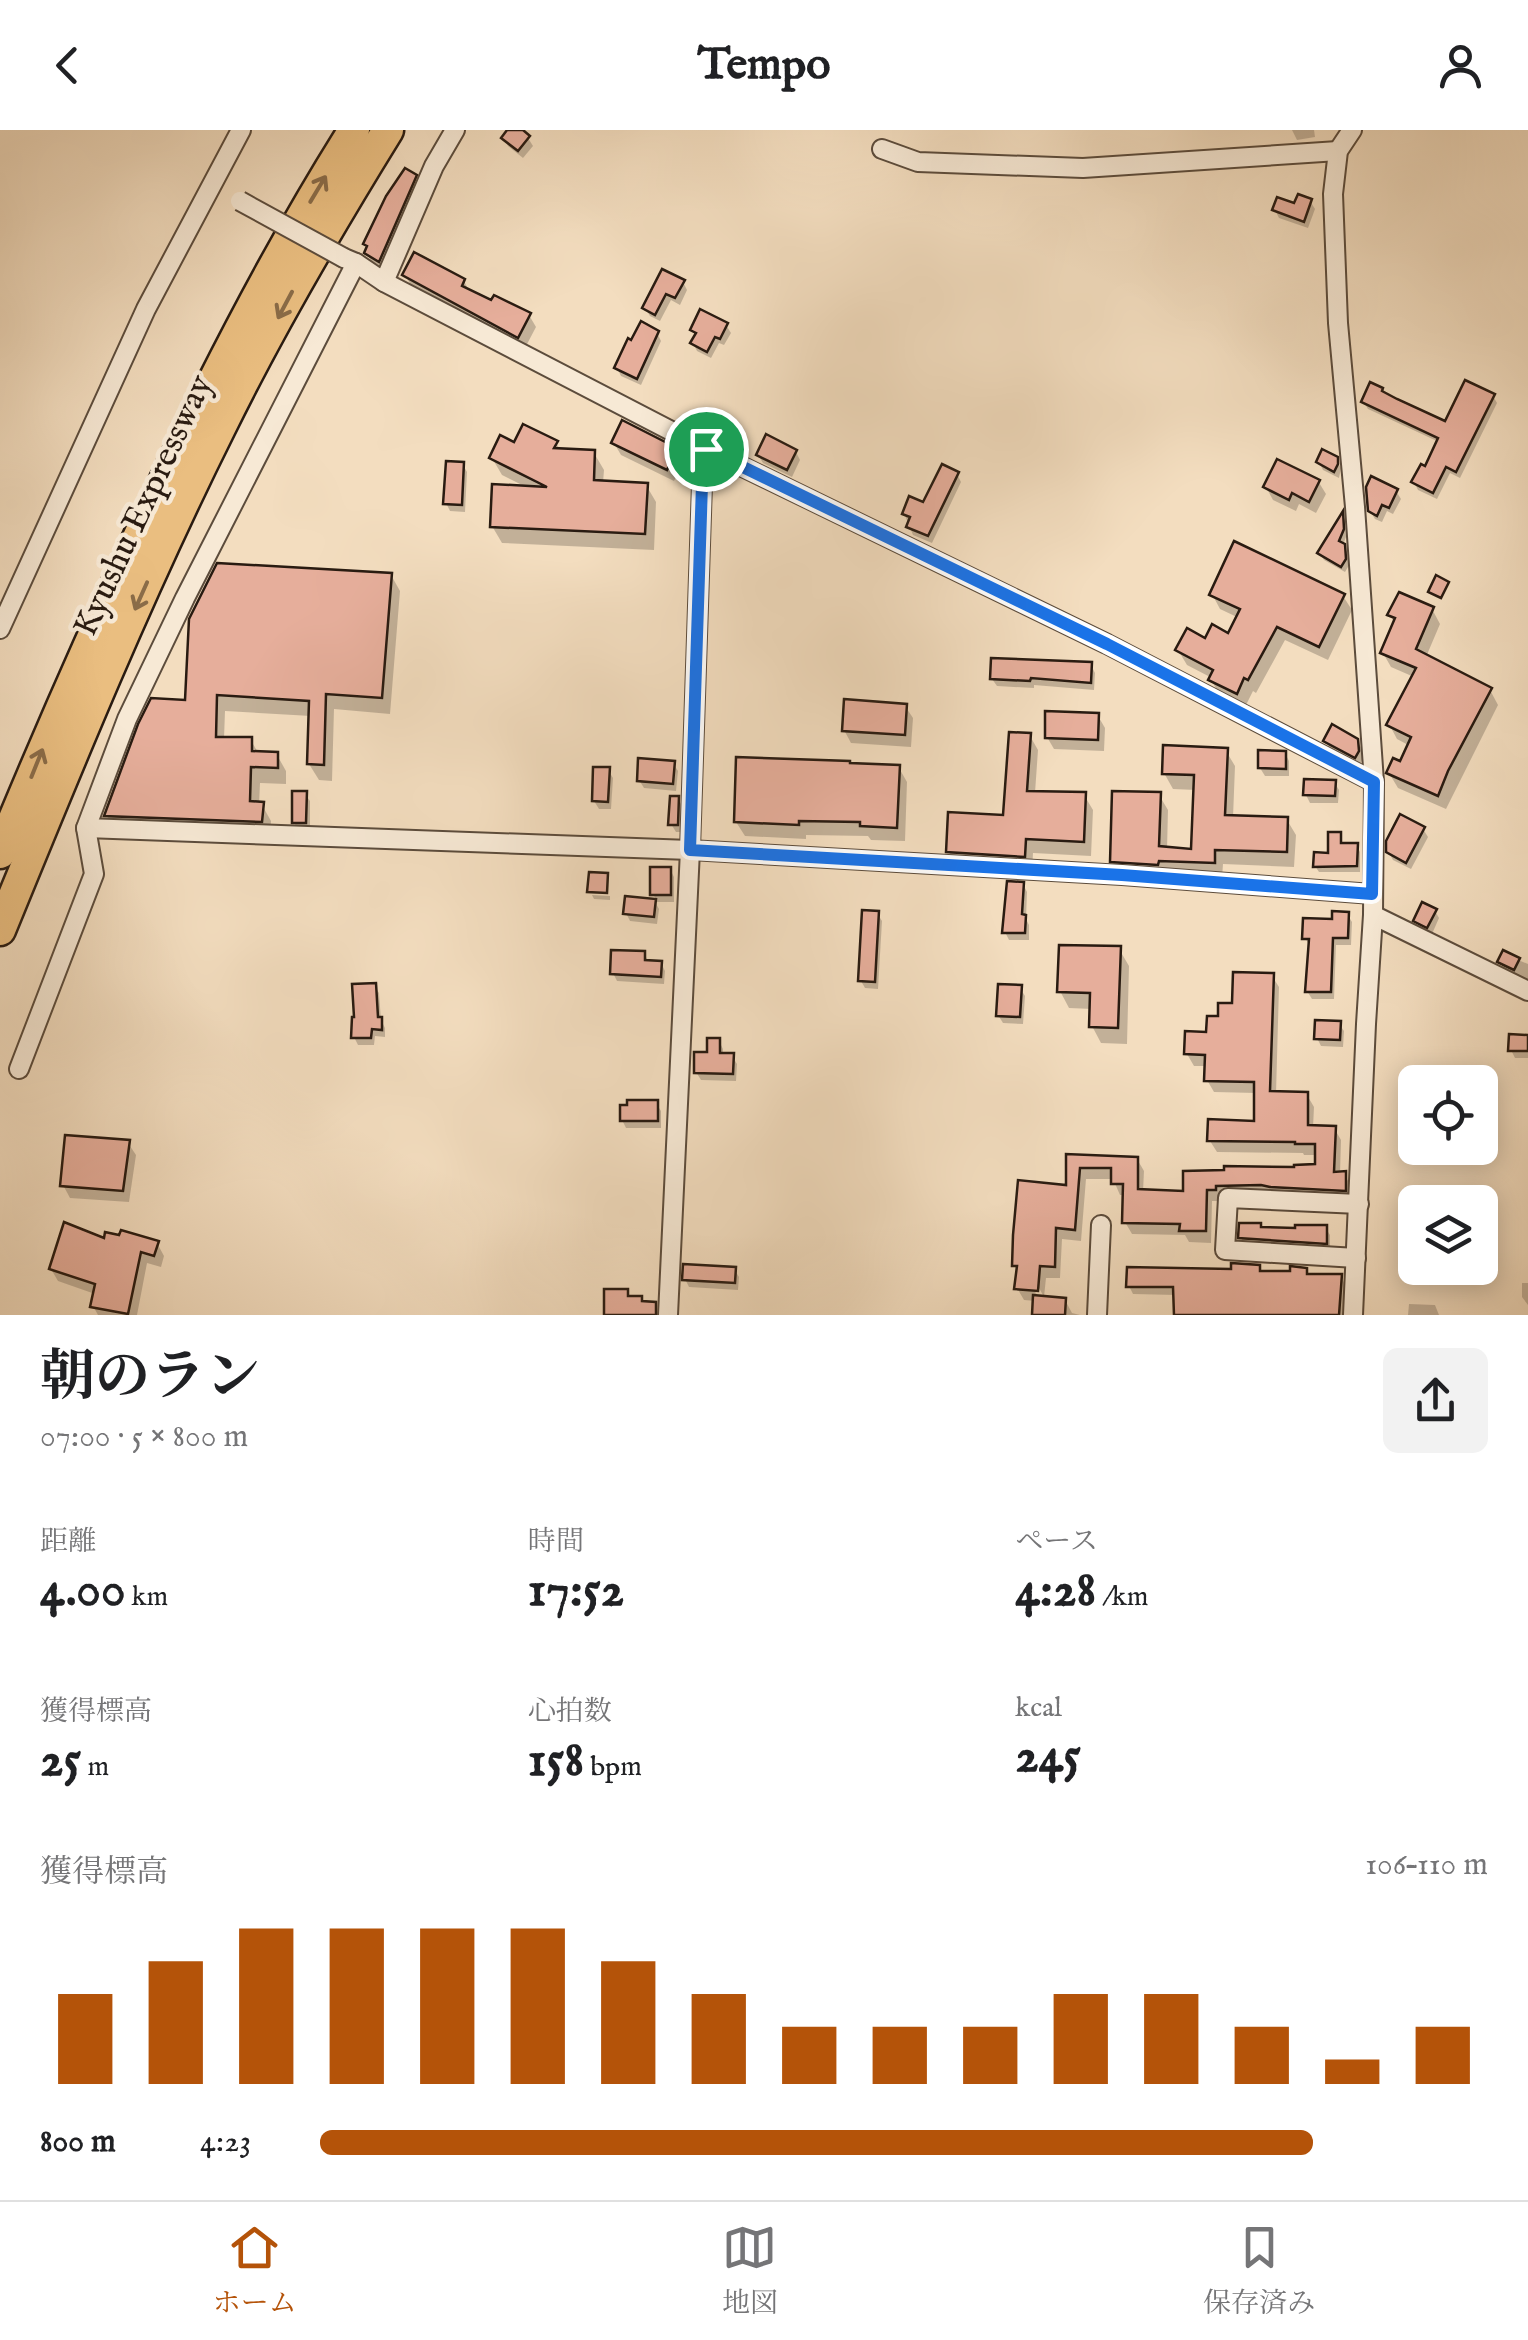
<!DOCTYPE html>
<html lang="ja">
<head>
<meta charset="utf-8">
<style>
  :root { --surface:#fff; --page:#f2f2f2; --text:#202124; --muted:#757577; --line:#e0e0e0; --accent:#b45309 }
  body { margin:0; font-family:"IM FELL English","Noto Serif JP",serif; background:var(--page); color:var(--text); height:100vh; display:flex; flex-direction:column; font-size:38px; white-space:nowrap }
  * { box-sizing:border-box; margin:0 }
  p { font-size:32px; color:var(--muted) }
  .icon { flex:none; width:55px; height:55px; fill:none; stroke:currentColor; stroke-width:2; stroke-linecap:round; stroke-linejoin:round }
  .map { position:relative; height:1185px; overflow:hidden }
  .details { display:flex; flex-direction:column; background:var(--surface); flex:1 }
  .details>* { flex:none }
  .fabs { position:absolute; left:1398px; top:935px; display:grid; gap:20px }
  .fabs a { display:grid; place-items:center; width:100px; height:100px; border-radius:15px; background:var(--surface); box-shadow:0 5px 25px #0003; font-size:50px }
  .pin { position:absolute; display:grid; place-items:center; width:85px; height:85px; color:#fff; margin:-42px; border:5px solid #fff; border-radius:50%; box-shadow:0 2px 10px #0007 }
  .round { display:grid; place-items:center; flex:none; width:105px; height:105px; border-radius:15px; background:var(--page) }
  .head { display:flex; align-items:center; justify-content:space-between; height:170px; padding:0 40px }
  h1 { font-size:55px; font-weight:700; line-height:75px }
  .stats { display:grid; grid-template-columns:repeat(3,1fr); gap:15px; height:170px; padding:10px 40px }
  .stats div { display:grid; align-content:center }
  .stats b { font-size:50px; font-weight:700 }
  .stats small { font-size:28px; font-weight:400 }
  .stats p { font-size:28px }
  .chart { height:280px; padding:20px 40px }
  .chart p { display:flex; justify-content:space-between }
  .chart svg { width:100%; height:180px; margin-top:10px; stroke:var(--accent); stroke-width:6 }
  ul { padding:0 40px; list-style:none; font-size:32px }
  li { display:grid; grid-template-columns:160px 120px 1fr; align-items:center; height:75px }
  li i { height:25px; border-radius:12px; background:var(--accent) }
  header { display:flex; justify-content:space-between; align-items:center; height:130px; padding:0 40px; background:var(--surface); font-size:45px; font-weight:700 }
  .dock { display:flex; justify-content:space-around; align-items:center; height:140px; border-top:2px solid var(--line); background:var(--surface); font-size:28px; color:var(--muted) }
  .dock a { display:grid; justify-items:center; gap:5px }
  .dock .on { color:var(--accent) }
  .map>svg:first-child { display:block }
  .shadow { fill:#0003 }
  .building { fill:#e6ae9b; stroke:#291b11; stroke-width:2.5 }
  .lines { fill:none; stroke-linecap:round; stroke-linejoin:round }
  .street-casing { stroke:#5c4c3c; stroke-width:22 }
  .highway-casing { stroke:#291b11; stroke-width:35 }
  .street { stroke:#f7e9d5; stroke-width:18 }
  .highway { stroke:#eabe80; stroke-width:30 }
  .street-bridge-casing { stroke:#5c4c3c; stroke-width:22; stroke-linecap:butt }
  .street-bridge { stroke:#f7e9d5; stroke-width:18 }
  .oneway { stroke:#8a6c48 }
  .route-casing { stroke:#fff; stroke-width:20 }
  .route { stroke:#1a73e8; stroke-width:12 }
  .labels { text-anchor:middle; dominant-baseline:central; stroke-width:9; stroke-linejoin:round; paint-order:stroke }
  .street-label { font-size:35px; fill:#291b11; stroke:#f7e9d5 }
</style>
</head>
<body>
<header><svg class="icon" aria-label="back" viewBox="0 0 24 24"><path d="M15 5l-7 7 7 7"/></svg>Tempo<svg class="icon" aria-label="person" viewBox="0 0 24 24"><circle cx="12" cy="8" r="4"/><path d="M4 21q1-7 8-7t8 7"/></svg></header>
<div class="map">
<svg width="1528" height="1185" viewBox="0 0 1528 1185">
  <rect width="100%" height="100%" fill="#f3ddbf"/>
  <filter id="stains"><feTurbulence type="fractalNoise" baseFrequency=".002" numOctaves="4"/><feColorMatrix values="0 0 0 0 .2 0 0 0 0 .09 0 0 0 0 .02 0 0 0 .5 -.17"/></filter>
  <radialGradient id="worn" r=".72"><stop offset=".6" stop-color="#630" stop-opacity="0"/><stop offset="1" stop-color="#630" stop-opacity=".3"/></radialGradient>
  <g class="shadow">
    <polygon points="510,0 519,0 528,8 533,16 523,28 508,16 504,8"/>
    <polygon points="1292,0 1314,0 1315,7 1297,10"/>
    <polygon points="415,47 419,55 383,138 371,131 367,123 369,119 366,114"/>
    <polygon points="1310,71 1315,79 1308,98 1279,88 1275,80"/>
    <polygon points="405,145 464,151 470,163 529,185 536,197 525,218 412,157"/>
    <polygon points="683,152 687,160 680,175 671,170 660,191 650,186 645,178"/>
    <polygon points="726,195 731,203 724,215 719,213 711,228 697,221 693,213 696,206 693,200"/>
    <polygon points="657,203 661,211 641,255 621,246 617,238"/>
    <polygon points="1381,260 1384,265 1447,294 1493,266 1497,273 1460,348 1450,343 1437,369 1418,360 1414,352 1426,339 1439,312 1368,279 1363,271"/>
    <polygon points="556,313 561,321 594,323 604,340 603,353 646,355 656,372 654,420 502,413 492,396 528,358 502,345 492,328 515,315"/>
    <polygon points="614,313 675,320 683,333 674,351 621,325"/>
    <polygon points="796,322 800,330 792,347 763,333 758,325"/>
    <polygon points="1336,329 1341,338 1339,348 1323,340 1319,332"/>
    <polygon points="463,335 467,342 465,382 450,381 446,373"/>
    <polygon points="957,344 961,352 932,413 913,405 904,383 924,375"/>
    <polygon points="1318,351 1326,364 1316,383 1299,374 1296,381 1273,370 1266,357"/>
    <polygon points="1396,361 1401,369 1393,384 1387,381 1382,392 1375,389 1370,381"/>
    <polygon points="1343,386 1345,390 1346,407 1343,415 1348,424 1348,437 1345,442 1324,430 1320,423"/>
    <polygon points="391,445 400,461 390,584 334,579 332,651 319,650 309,634 311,586 225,581 224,609 250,609 259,624 277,625 286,641 286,654 260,653 259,675 262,675 271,691 270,708 116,702 107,686 187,572"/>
    <polygon points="1212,464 1343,466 1352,480 1328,530 1285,510 1256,563 1253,561 1245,577 1220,565 1211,550 1212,548 1187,535 1178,520 1229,506 1239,488 1220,479"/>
    <polygon points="1432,479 1440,494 1426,527 1490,560 1498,575 1446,679 1398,658 1389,643 1401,634 1410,616 1397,609 1389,594 1414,547 1391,537 1383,523 1395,494 1390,485"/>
    <polygon points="1091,535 1095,543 1094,560 1034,555 1034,558 997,556 992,549"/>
    <polygon points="905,576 913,588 911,617 851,613 844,600"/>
    <polygon points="1098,586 1105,598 1104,621 1054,619 1047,607"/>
    <polygon points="1030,606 1038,620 1035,663 1084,665 1093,680 1091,726 1033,723 1032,741 957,736 949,722 1005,688"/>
    <polygon points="1326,611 1357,611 1362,619 1362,630 1360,635 1330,619"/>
    <polygon points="1226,621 1235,636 1233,688 1287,690 1296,705 1294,737 1223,734 1222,748 1121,747 1112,731 1159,665 1168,680 1167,720 1193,721 1196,660 1173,659 1164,643"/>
    <polygon points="1285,623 1289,631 1289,646 1265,646 1260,638"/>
    <polygon points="673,633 678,641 676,661 644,658 639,650"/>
    <polygon points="899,638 907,652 905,711 871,710 868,706 806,705 806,709 745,706 736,692"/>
    <polygon points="608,640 613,648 611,679 599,679 594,671"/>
    <polygon points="1334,652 1339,660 1338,673 1310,673 1306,665"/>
    <polygon points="305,664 310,671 310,700 298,700 294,692"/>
    <polygon points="678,668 682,676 681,702 676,702 671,694"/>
    <polygon points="1423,699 1428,707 1411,739 1393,730 1388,721"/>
    <polygon points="1340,705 1343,715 1357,716 1360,722 1360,742 1319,742 1315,736 1331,726"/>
    <polygon points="670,739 674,747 674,772 655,772 659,779 657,794 630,791 626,783 627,768 657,771 653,764"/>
    <polygon points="1023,754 1027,762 1026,789 1029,795 1029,810 1009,810 1005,802"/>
    <polygon points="592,765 610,766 610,770 594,769"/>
    <polygon points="1435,781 1439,788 1432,804 1420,798 1416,791"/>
    <polygon points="877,783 882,791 878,859 865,858 861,851"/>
    <polygon points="1347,784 1352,792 1351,815 1336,815 1334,869 1312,869 1307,861 1310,816 1305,808"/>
    <polygon points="1119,819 1129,836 1127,914 1101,913 1092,896 1092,879 1069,878 1060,861"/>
    <polygon points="644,824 649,832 661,833 665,841 664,854 617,851 613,843"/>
    <polygon points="1504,824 1528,834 1528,851 1505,840 1500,832"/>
    <polygon points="1272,846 1279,857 1276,964 1307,965 1314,977 1313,998 1334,998 1341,1010 1340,1044 1344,1044 1351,1056 1351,1072 1212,1071 1211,1113 1189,1112 1185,1105 1132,1104 1125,1092 1126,1065 1120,1065 1113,1049 1086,1049 1081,1111 1062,1109 1060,1148 1046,1148 1044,1167 1034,1149 1029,1152 1039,1168 1065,1170 1072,1183 1080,1185 1034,1185 1035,1171 1024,1170 1017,1158 1019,1142 1014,1135 1069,1057 1069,1026 1137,1029 1144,1041 1143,1062 1185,1064 1185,1043 1317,1037 1317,1025 1304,1025 1303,1023 1217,1022 1210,1011 1256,993 1256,963 1214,962 1207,950 1208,936 1194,936 1187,924 1234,876"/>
    <polygon points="374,855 379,863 381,890 385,898 385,907 375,906 374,915 358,915 354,907"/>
    <polygon points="1020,858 1025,866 1023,894 1003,893 998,885"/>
    <polygon points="1339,894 1344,901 1343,917 1321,916 1317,908"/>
    <polygon points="1528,907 1528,928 1515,928 1511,920"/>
    <polygon points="719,911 723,919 723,926 732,926 737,934 736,951 701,950 696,942"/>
    <polygon points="656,973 661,981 661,998 626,998 622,990"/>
    <polygon points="128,1013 136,1025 129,1072 70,1068 63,1055"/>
    <polygon points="1325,1097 1330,1105 1330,1121 1245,1115 1241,1108 1262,1100"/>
    <polygon points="106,1111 157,1113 164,1126 161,1137 147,1133 137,1185 98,1185 93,1176 95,1164 58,1151 51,1139"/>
    <polygon points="1259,1137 1262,1143 1305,1140 1309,1147 1340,1146 1345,1154 1342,1185 1177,1185 1176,1165 1133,1164 1129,1156"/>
    <polygon points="734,1139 739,1147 738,1160 689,1157 685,1149"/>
    <polygon points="1522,1153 1528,1153 1528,1175 1522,1167"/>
    <polygon points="1409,1174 1435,1175 1439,1185 1408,1185"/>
  </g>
  <g class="building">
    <polygon points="507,0 523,0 530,6 518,21 501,8"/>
    <polygon points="405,38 417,45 379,132 364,123 367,116 363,114 386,66"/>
    <polygon points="1298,64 1312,69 1304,92 1272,80 1277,67 1294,73"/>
    <polygon points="414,122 465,149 462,156 491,170 494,165 531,183 518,208 402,145"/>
    <polygon points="662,139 685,150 675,168 666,164 655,185 642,178"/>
    <polygon points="700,179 728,193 720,209 715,207 707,222 690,213 696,203 690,200"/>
    <polygon points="641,191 659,201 637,249 614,238 628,208 631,210"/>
    <polygon points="1465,250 1495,264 1456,342 1446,337 1433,363 1411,352 1421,334 1425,336 1438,308 1361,272 1370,252 1383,258 1382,261 1397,269 1445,291"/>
    <polygon points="622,290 677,318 667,340 611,313"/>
    <polygon points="523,294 558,311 554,318 595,320 594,350 648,353 645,404 490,397 492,354 547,357 489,328 500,305 514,312"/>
    <polygon points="766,304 797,320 787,340 756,325"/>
    <polygon points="1322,319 1338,327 1338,334 1334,342 1316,332"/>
    <polygon points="1277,329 1320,350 1309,372 1292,363 1289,370 1263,357"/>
    <polygon points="446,331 464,332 462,375 443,374"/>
    <polygon points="942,334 959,342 928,406 906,397 910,387 902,384 909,366 923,372"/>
    <polygon points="1371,346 1398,359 1389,378 1382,375 1377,386 1368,381 1366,357"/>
    <polygon points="1343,381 1344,399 1339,411 1345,414 1346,429 1341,437 1317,423"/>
    <polygon points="1234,411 1345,464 1319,517 1277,497 1248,550 1244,548 1237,564 1208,550 1213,540 1175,520 1187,498 1205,508 1212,494 1228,503 1240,479 1209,465"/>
    <polygon points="217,433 392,443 382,568 326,564 324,635 307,634 309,571 217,565 216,607 252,607 252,621 278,622 278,638 251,637 250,671 264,672 262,692 104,686 138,594 151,568 185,570 189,489"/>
    <polygon points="1436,445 1449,452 1441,468 1428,462"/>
    <polygon points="1399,462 1434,477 1416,519 1492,558 1448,641 1438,666 1386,643 1393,628 1400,631 1411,607 1386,595 1416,538 1380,523 1395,488 1387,485"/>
    <polygon points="991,528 1092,532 1091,553 1031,548 1030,551 990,549"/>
    <polygon points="844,569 907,574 905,605 842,601"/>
    <polygon points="1045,581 1099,583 1098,610 1045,608"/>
    <polygon points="1332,594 1358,609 1359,621 1355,628 1323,611"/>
    <polygon points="1009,602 1031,603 1027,661 1086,662 1084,712 1026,709 1025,727 946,722 948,682 1003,685"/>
    <polygon points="1163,615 1228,618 1225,685 1288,687 1287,722 1215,720 1215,733 1159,731 1158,735 1110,732 1112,661 1161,662 1159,716 1191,719 1194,645 1162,644"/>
    <polygon points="1258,620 1286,621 1286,639 1258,638"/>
    <polygon points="736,627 850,631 850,633 900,635 897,698 860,696 860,692 799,691 799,695 734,692"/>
    <polygon points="638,628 675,631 673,654 637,651"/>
    <polygon points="593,637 610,637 608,672 592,671"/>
    <polygon points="1304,649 1336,650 1335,666 1303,665"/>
    <polygon points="292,661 307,661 306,693 292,693"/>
    <polygon points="670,666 679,666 678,695 668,695"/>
    <polygon points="1400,684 1425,697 1406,733 1386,722 1386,711"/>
    <polygon points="1328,702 1341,702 1341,713 1358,713 1357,736 1313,737 1314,722 1328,723"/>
    <rect x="650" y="737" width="21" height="28"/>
    <polygon points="589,742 608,743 607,763 587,762"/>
    <polygon points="1007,751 1024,752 1022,784 1026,785 1025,803 1002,803"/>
    <polygon points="625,766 656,769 654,787 623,784"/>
    <polygon points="1422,772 1437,779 1427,798 1413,791"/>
    <polygon points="862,780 879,781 875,852 858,851"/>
    <polygon points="1332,781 1349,782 1348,808 1333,808 1331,862 1305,862 1309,809 1302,809 1303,788 1332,789"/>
    <polygon points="1059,815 1121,816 1118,898 1089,897 1090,863 1057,862"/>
    <polygon points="611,820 645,821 645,830 662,831 661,847 610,844"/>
    <polygon points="1503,820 1520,828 1514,840 1497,832"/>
    <polygon points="1233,842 1274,843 1270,961 1308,962 1308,995 1336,996 1334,1042 1346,1041 1346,1061 1270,1057 1261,1055 1216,1056 1216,1060 1207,1060 1206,1101 1179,1101 1180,1094 1122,1093 1123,1054 1111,1054 1111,1038 1080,1038 1075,1100 1056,1098 1055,1137 1040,1136 1038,1161 1014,1159 1017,1136 1012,1136 1013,1105 1018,1050 1066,1055 1066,1024 1138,1027 1138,1059 1183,1061 1183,1041 1224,1040 1224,1036 1294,1037 1294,1035 1315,1034 1315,1014 1295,1014 1295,1012 1207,1011 1208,989 1254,991 1254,952 1204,951 1205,925 1184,924 1185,901 1206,902 1207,886 1218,886 1218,873 1232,873"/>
    <polygon points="376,853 378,887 382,887 382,900 372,899 371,908 351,908 352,887 354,887 352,854"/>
    <polygon points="998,854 1022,855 1020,887 996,886"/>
    <polygon points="1315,890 1341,891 1340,910 1314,909"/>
    <polygon points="1509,904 1528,905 1528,921 1508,921"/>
    <polygon points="707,908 720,908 720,923 734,923 733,944 694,943 694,922 707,922"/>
    <polygon points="627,970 658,970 658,991 620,991 620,975 627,975"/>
    <polygon points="65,1005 130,1010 123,1061 60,1056"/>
    <polygon points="64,1092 104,1108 105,1102 119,1105 121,1100 159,1111 154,1126 141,1122 128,1184 90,1177 95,1154 49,1139"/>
    <polygon points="1239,1093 1261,1093 1261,1097 1295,1098 1295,1095 1327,1095 1327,1114 1238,1108"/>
    <polygon points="1231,1133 1260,1135 1260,1141 1290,1141 1290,1136 1307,1138 1307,1144 1342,1144 1339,1185 1174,1185 1173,1157 1126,1157 1127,1137 1231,1139"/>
    <polygon points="683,1134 736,1137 735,1153 682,1150"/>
    <polygon points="604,1159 628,1159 628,1166 642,1166 642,1171 656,1172 656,1185 604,1185"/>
    <polygon points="1033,1165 1066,1168 1065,1185 1032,1185"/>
  </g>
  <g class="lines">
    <defs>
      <g id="street">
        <polyline points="1352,0 1338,21 1333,64 1338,193 1355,377 1374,652 1373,785 1366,894 1353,1185"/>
        <polyline points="882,19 918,32 1083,38 1338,21"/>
        <polyline points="344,128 356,133 384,152 706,319 1107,514 1374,652"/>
        <polyline points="384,152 434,36 455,0"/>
        <polyline points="0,499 146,179 241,0"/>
        <polyline points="86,698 690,720 1122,745 1372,764"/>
        <polyline points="1373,785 1528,861"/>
        <polyline points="19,939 94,744 86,698 127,589 185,468 356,133"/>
        <polyline points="1356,1128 1225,1120 1228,1068 1359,1074"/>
        <polyline points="668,1185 690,720 702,354 706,319"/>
        <polyline points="1097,1185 1101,1095"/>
      </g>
      <g id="highway">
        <path d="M0 723C47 608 97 495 150 382 211 251 277 122 354 0"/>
        <path d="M0 800C69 631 138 462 220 298 270 196 328 97 388 0"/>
      </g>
    </defs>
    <use href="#street" class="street-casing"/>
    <use href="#highway" class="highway-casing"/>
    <use href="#street" class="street"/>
    <use href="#highway" class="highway"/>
    <defs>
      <polyline id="street-bridge" points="240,71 344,128"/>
    </defs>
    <use href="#street-bridge" class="street-bridge-casing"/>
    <use href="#street-bridge" class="street-bridge"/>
  </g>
  <defs><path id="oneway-shaft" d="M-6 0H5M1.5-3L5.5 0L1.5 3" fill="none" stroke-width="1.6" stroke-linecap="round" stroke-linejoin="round" transform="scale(2.5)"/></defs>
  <g class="oneway">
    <use href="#oneway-shaft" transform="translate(318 59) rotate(-59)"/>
    <use href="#oneway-shaft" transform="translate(285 175) rotate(118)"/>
    <use href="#oneway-shaft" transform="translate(141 466) rotate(114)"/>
    <use href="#oneway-shaft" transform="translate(37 633) rotate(-68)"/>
  </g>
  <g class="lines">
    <defs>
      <polygon id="route" points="706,319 1107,514 1374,652 1372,764 1122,745 690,720 702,354"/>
    </defs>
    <use href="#route" class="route-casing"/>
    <use href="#route" class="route"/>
  </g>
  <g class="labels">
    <g class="street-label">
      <text transform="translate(144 376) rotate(-65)">Kyushu Expressway</text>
    </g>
  </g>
  <rect width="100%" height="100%" filter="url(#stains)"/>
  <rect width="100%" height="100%" fill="url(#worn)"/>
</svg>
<div class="fabs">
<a><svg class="icon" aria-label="locate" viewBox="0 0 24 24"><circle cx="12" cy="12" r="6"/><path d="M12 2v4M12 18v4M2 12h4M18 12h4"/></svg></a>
<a><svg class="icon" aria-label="layers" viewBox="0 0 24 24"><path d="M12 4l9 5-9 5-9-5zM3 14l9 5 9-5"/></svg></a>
</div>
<div class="pin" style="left:706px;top:319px;background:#1e9e55"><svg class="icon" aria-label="arrive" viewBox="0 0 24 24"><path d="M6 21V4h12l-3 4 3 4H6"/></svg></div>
</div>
<section class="details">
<div class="head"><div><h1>朝のラン</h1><p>07:00 · 5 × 800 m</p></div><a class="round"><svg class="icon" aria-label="share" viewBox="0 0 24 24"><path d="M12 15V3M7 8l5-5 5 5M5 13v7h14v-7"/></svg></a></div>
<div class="stats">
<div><p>距離</p><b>4.00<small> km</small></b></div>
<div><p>時間</p><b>17:52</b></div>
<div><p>ペース</p><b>4:28<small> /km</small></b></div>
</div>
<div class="stats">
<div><p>獲得標高</p><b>25<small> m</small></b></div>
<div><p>心拍数</p><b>158<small> bpm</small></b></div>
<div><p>kcal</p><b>245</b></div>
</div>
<div class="chart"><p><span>獲得標高</span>106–110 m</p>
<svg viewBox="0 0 160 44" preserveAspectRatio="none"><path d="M5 44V22M15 44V14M25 44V6M35 44V6M45 44V6M55 44V6M65 44V14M75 44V22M85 44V30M95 44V30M105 44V30M115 44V22M125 44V22M135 44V30M145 44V38M155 44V30"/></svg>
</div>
<ul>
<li><b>800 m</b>4:23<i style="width:85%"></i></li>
</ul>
</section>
<nav class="dock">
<a class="on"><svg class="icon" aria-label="home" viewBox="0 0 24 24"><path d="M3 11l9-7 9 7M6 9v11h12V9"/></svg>ホーム</a>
<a><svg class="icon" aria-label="map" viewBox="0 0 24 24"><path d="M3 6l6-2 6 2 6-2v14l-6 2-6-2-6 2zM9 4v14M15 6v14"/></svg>地図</a>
<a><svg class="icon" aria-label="saved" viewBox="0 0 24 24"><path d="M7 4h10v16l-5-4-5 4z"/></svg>保存済み</a>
</nav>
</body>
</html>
